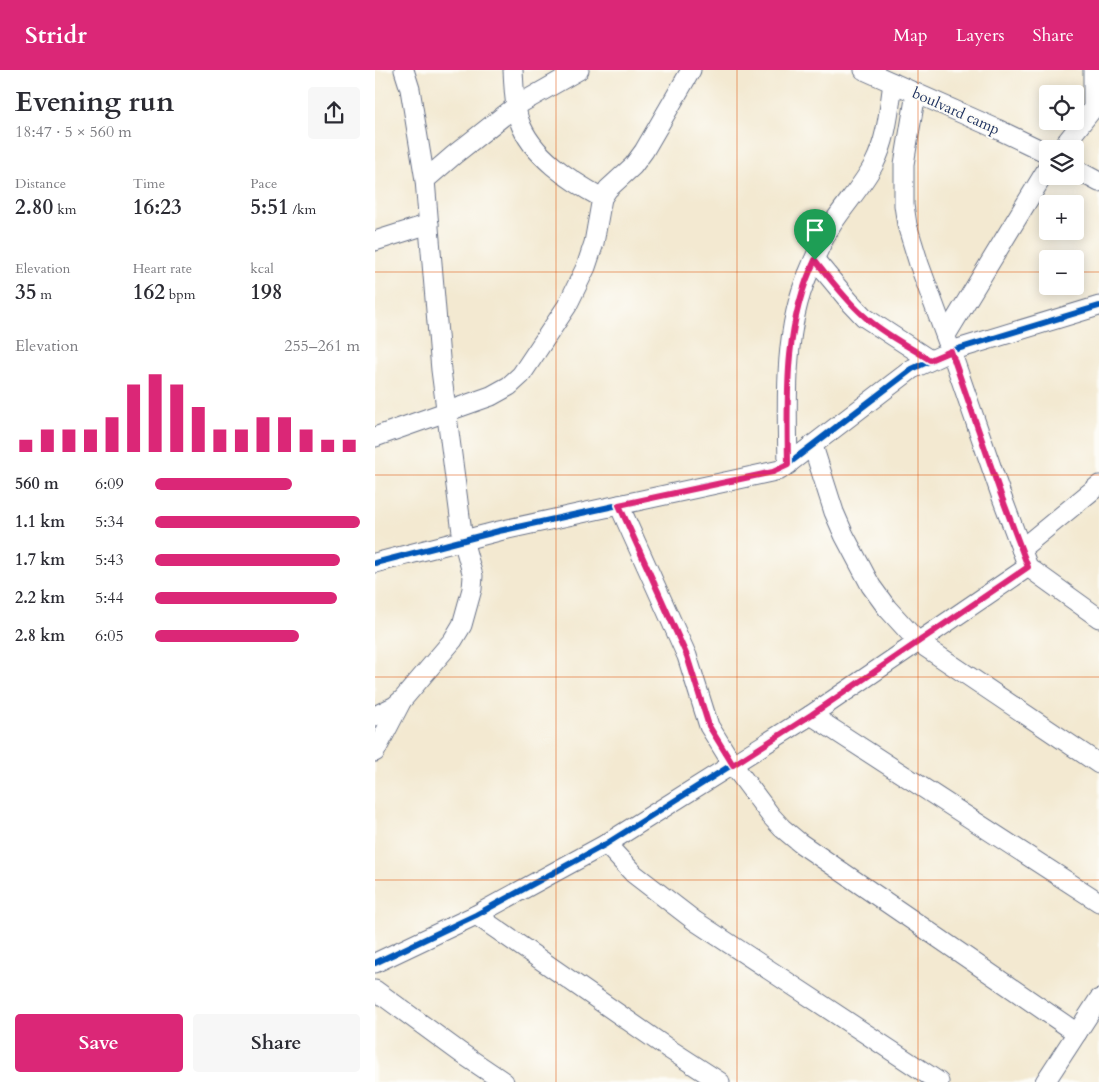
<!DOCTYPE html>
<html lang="en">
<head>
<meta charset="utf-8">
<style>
  :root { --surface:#fff; --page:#f7f7f7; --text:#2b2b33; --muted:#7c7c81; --accent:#db2777 }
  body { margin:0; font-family:Cardo,serif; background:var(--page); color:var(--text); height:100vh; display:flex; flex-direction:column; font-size:19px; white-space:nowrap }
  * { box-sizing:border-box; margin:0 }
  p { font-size:16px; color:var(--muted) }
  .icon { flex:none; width:28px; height:28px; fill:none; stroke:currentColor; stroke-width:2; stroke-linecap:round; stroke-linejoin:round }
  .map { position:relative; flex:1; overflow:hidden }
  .side { display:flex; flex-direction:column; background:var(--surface); width:375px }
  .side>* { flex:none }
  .fabs { position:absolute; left:664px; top:15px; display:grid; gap:10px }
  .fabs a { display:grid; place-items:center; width:45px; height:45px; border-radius:5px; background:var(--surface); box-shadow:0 2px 12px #0003; font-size:25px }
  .pin { position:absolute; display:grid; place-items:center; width:42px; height:42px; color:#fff; margin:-51px -21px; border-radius:50% 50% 50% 0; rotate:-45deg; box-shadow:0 0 5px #0007 }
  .pin .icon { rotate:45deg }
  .round { display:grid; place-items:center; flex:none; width:52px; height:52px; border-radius:5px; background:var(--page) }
  .summary { display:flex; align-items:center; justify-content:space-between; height:85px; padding:0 15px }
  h1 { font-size:28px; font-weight:800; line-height:38px }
  .stats { display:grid; grid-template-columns:repeat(3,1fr); gap:8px; height:85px; padding:5px 15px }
  .stats div { display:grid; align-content:center }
  .stats b { font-size:21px; font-weight:800 }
  .stats small { font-size:14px; font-weight:400 }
  .stats p { font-size:14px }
  .chart { height:140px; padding:10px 15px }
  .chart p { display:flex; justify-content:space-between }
  .chart svg { width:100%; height:90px; margin-top:5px; stroke:var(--accent); stroke-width:6 }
  .button { display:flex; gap:10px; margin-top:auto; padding:10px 15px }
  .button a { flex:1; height:58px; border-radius:5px; background:var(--accent); color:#fff; font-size:20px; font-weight:800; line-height:58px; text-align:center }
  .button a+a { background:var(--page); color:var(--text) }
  ul { padding:0 15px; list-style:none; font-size:16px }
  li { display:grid; grid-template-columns:80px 60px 1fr; align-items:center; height:38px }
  li i { height:12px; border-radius:6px; background:var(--accent) }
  header { display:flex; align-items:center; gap:30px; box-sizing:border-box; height:70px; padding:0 25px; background:var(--accent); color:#fff }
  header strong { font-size:24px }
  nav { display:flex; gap:28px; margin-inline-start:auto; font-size:18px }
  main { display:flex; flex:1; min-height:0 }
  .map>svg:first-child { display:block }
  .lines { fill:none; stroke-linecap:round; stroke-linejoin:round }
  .minor-casing { stroke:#677086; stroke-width:21 }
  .minor { stroke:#fff; stroke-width:19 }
  .cycleway-casing { stroke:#fdfcf7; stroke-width:9 }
  .cycleway { stroke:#0057b8; stroke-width:6 }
  .route-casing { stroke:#fff; stroke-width:10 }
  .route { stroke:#db2777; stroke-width:6 }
  .grid { fill:none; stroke:#de5710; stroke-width:1; stroke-opacity:0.55 }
  .labels { text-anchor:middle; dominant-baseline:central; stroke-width:4; stroke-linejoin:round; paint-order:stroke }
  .street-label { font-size:15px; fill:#1b2f5e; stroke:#fdfcf7 }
</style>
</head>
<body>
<header>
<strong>Stridr</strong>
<nav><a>Map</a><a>Layers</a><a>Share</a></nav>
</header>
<main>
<section class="side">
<div class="summary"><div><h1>Evening run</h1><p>18:47 · 5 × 560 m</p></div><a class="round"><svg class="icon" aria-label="share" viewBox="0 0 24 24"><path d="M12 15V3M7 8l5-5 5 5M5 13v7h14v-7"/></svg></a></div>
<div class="stats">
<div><p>Distance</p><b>2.80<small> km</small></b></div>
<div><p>Time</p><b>16:23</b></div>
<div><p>Pace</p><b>5:51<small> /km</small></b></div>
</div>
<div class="stats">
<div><p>Elevation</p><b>35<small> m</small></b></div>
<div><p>Heart rate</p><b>162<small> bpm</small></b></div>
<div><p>kcal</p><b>198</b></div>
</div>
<div class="chart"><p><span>Elevation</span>255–261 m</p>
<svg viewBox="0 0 160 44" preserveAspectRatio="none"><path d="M5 44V38M15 44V33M25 44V33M35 44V33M45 44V27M55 44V11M65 44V6M75 44V11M85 44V22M95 44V33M105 44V33M115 44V27M125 44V27M135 44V33M145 44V38M155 44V38"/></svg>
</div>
<ul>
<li><b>560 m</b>6:09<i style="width:67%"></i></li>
<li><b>1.1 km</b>5:34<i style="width:100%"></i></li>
<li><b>1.7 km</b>5:43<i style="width:90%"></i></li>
<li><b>2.2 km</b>5:44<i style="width:89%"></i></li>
<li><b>2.8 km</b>6:05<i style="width:70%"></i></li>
</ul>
<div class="button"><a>Save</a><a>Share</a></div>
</section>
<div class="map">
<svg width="724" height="1012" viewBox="0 0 724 1012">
  <rect width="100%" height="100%" fill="#fdfcf7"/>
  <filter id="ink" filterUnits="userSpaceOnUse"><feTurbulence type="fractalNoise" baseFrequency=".02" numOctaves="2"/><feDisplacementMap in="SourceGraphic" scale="10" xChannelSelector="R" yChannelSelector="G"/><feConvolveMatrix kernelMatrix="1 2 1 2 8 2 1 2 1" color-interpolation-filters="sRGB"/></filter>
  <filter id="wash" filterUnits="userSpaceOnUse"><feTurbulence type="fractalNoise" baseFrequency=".0096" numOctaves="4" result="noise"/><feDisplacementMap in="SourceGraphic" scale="20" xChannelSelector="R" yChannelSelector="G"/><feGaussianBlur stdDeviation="1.12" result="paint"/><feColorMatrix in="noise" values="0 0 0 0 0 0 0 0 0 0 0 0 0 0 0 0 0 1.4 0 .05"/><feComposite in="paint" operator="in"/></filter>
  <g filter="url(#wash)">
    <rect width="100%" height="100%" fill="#f3e9d1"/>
  </g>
  <g filter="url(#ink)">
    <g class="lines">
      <defs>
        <g id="minor">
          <path d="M138 0C139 16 139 34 144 50 156 86 196 111 227 128"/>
          <polyline points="489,0 622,59 672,83"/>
          <polyline points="718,0 718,39"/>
          <polyline points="541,23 529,94 529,135 532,155 544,194 576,281 626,425 653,497 724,548"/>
          <polyline points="686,79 724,31"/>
          <polyline points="700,99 724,112"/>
          <polyline points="50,110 79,85 141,36 204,0"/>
          <polyline points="0,171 54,154"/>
          <polyline points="440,190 474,231 489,247 555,290"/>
          <polyline points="571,265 672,99"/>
          <polyline points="0,367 116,326 134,316 146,305 192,236 211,197 219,173 227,128 233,119 258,96 269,81 316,0"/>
          <polyline points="438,376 459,442 469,465 496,516 512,538 543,572 724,694"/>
          <path d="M413 395C412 334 408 261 433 204 440 187 448 168 458 153 471 133 488 115 499 94 512 69 514 40 518 13"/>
          <polyline points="244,435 312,586 334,656 358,695 396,746 407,758 425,773 702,963"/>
          <polyline points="646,479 724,415"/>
          <polyline points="0,493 124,461 405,400 537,299 576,281 724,236"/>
          <polyline points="436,645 724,832"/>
          <polyline points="0,646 20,636 28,629 78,570 87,555 97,519 98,506 88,470 66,300 50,110 35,19 29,0"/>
          <polyline points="0,682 26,632"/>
          <polyline points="231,774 259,804 320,851 564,1012"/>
          <polyline points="101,845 294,979 345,1012"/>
          <polyline points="0,893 101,845 231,774 436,645 653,497"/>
          <polyline points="0,920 86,983 129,1012"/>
          <polyline points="670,1012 724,929"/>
        </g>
      </defs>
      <use href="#minor" class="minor-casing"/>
      <use href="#minor" class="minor"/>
      <defs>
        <g id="cycleway">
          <polyline points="0,493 124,461 405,400 537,299 576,281 724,236"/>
          <polyline points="0,893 101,845 231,774 436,645 653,497"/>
        </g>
      </defs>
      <use href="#cycleway" class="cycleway-casing"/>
      <use href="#cycleway" class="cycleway"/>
    </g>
  </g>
  <g class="lines" filter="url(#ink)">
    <defs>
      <path id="route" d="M440 190C455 209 470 229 488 245 507 263 533 276 555 290L576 281 626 425 653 497 436 645 358 695 334 656 312 586 244 435 398 402 413 395C412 326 409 254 440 190Z"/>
    </defs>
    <use href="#route" class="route-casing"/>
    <use href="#route" class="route"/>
  </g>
  <path class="grid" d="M181 0V1012M362 0V1012M543 0V1012M0 202H672M700 202H724M0 405H724M0 607H724M0 810H724"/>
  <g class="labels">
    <g class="street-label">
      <text transform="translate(581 41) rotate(24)">boulvard camp</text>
    </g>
  </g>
</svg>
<div class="fabs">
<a><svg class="icon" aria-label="locate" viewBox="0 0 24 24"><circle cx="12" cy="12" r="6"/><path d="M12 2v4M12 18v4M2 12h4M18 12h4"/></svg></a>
<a><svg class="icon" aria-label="layers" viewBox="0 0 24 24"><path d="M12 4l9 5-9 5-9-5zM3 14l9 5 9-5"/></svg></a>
<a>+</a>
<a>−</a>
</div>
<div class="pin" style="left:440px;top:190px;background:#1e9e55"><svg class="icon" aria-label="arrive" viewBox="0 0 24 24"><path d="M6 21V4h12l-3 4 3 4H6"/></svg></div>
</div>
</main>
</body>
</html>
